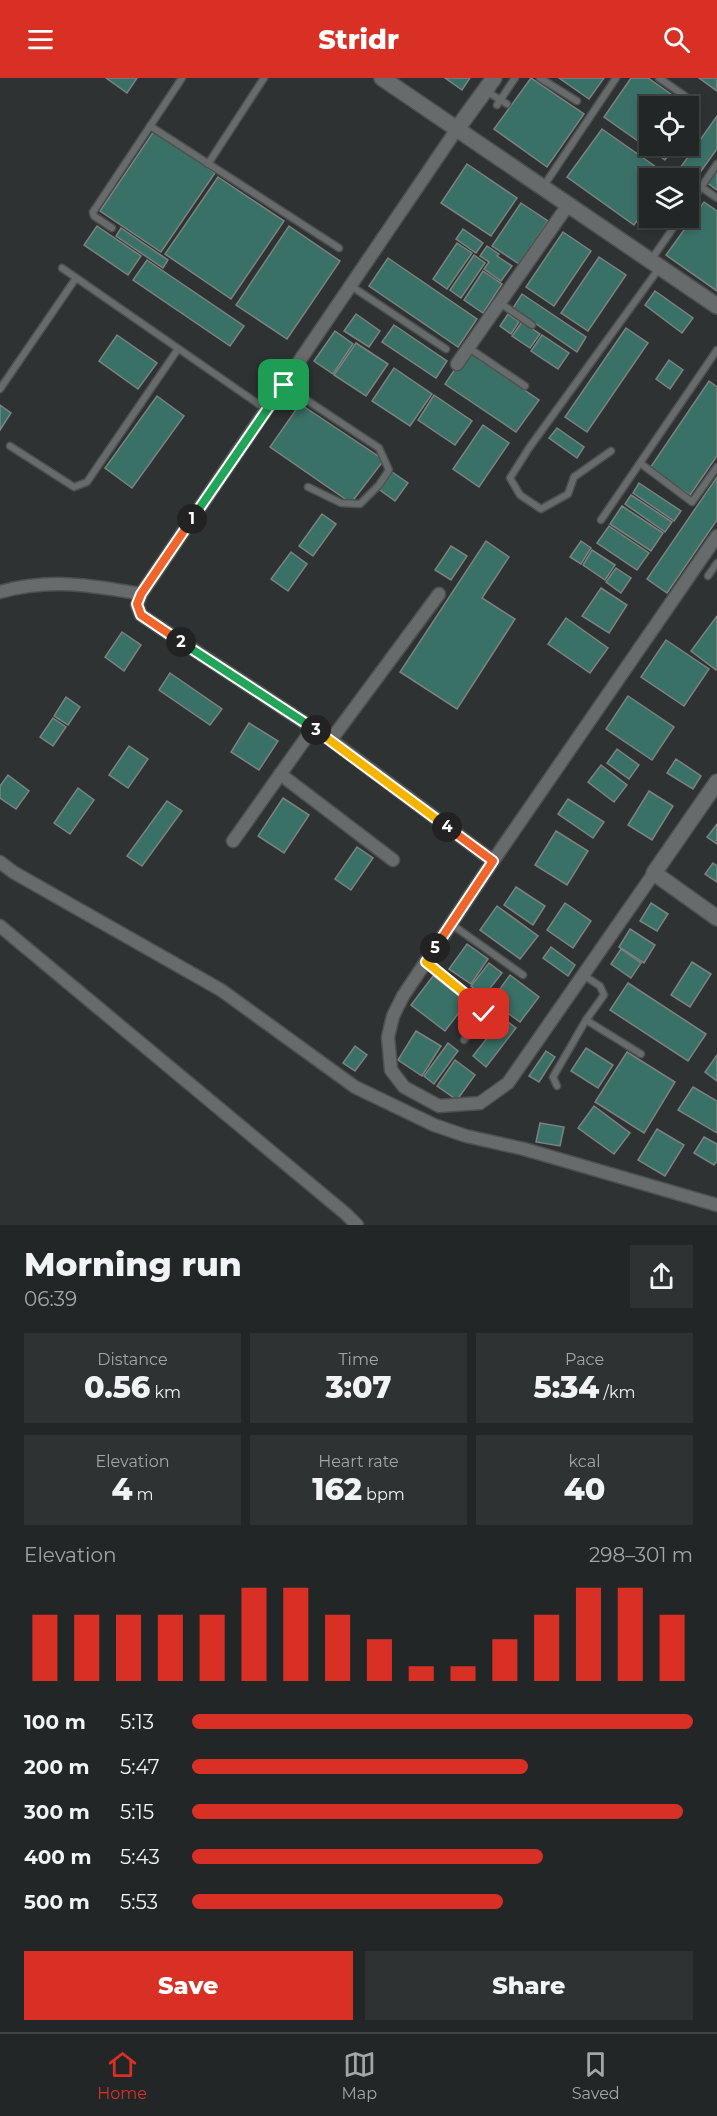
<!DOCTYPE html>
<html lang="en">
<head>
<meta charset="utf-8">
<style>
  :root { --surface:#232626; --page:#2f3232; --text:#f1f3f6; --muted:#a3a5a7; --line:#404343; --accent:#d93025 }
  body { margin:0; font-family:Montserrat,sans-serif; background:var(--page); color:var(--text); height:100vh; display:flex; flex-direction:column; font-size:22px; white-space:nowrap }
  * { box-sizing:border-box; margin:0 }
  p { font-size:20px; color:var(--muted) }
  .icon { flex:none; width:33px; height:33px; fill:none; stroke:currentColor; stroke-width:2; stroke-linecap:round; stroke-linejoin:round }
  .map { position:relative; height:1147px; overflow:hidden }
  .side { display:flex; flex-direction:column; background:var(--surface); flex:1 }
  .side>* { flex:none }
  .fabs { position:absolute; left:639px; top:18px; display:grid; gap:12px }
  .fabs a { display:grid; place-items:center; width:60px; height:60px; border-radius:0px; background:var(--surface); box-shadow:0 3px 9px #0003,0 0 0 2px var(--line); font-size:30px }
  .pin { position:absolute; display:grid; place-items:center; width:51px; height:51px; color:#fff; margin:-26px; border-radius:12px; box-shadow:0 3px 9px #0006 }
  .km { position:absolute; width:30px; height:30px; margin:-15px; border-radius:50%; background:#222; color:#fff; font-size:16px; line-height:30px; text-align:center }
  .round { display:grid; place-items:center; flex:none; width:63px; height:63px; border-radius:0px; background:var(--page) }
  .summary { display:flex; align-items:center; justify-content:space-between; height:102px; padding:0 24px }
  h1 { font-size:33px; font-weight:800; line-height:45px }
  .figures { display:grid; grid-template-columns:repeat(3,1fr); gap:9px; height:102px; padding:6px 24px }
  .figures div { display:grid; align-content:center; border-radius:0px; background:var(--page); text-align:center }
  .figures b { font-size:30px; font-weight:800 }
  .figures small { font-size:16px; font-weight:400 }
  .figures p { font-size:16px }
  .chart { height:168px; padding:12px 24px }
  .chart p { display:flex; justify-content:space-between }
  .chart svg { width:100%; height:108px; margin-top:6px; stroke:var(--accent); stroke-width:6 }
  .primary-button { display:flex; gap:12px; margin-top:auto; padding:12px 24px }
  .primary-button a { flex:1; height:69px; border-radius:0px; background:var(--accent); color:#fff; font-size:24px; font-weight:800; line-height:69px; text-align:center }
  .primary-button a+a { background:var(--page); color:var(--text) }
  ul { padding:0 24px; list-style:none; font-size:20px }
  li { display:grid; grid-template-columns:96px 72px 1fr; align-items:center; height:45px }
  li i { height:15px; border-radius:8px; background:var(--accent) }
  header { display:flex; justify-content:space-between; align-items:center; height:78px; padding:0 24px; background:var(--accent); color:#fff; font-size:27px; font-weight:800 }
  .tabs { display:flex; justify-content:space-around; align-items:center; height:84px; border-top:2px solid var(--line); background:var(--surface); font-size:16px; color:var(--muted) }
  .tabs a { display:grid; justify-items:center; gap:3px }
  .tabs .selected { color:var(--accent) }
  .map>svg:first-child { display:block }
  .building { fill:#3a7167; stroke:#7d8180; stroke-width:1.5 }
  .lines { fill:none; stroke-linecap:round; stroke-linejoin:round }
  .service-casing { stroke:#4e5050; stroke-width:9 }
  .minor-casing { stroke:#4e5050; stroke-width:15 }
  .tertiary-casing { stroke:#4e5050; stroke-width:18 }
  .service { stroke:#686b6b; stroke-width:6 }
  .minor { stroke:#686b6b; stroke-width:12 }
  .tertiary { stroke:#686b6b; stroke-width:15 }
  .split-1-casing { stroke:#fff; stroke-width:12 }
  .split-2-casing { stroke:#fff; stroke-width:12 }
  .split-3-casing { stroke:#fff; stroke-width:12 }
  .split-4-casing { stroke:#fff; stroke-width:12 }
  .split-5-casing { stroke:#fff; stroke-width:12 }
  .split-6-casing { stroke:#fff; stroke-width:12 }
  .split-1 { stroke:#22a559; stroke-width:8 }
  .split-2 { stroke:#f0652b; stroke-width:8 }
  .split-3 { stroke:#22a559; stroke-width:8 }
  .split-4 { stroke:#f5b400; stroke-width:8 }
  .split-5 { stroke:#f0652b; stroke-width:8 }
  .split-6 { stroke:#f5b400; stroke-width:8 }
</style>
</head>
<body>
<header><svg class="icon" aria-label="menu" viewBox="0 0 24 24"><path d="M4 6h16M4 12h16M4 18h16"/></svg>Stridr<svg class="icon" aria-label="search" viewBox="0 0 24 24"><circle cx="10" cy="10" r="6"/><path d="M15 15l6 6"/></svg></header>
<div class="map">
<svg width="717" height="1147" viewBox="0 0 717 1147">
  <rect width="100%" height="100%" fill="#2f3232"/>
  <g class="building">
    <polygon points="106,0 137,0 127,15"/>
    <polygon points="445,0 470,0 462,12"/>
    <polygon points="531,0 584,36 547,89 494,51"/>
    <polygon points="559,0 604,0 589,21"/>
    <polygon points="631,0 648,0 688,28 650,28 650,68 675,68 665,82 604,39"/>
    <polygon points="699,0 717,0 717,13"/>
    <polygon points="688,29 698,36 688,49"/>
    <polygon points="717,38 717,71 688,111 688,100 673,100"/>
    <polygon points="602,51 669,98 667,100 650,100 650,125 634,147 567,99"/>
    <polygon points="154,53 215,95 161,174 100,133"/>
    <polygon points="467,86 517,120 491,158 441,125"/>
    <polygon points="717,88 717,112 706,104"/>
    <polygon points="218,99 284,143 231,221 165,176"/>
    <polygon points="704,124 717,133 717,213 666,177"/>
    <polygon points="521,125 548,143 519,186 492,168"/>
    <polygon points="650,133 650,140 668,140 661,150 646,138"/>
    <polygon points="97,148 141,178 128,197 84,167"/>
    <polygon points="289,148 340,183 287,261 236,227"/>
    <polygon points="121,150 168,182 163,190 116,158"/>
    <polygon points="463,151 483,165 476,175 456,161"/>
    <polygon points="563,154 591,173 554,228 526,209"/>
    <polygon points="457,165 472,175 447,211 433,201"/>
    <polygon points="487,168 499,176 497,178 512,188 501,203 484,191 489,184 480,178"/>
    <polygon points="474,177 485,185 461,220 450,212"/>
    <polygon points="599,179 626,197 588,253 561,235"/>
    <polygon points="388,180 477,241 458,269 369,208"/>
    <polygon points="147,182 244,248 230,268 133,202"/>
    <polygon points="483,193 502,206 483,235 464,222"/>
    <polygon points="655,213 693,240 682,255 645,227"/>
    <polygon points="522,216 586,259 577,274 513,230"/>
    <polygon points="356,236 380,253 369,269 344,253"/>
    <polygon points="508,236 519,244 511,256 500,248"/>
    <polygon points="522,244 540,256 530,270 512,258"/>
    <polygon points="394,247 447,283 436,300 382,264"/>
    <polygon points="626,250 648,265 587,354 565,339"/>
    <polygon points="335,253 353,266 333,296 314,283"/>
    <polygon points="117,257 157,285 138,311 99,283"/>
    <polygon points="542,257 569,275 558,291 531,273"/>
    <polygon points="356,265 388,286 366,318 334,297"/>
    <polygon points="467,273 539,322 516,354 445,306"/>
    <polygon points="669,282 683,292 670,311 656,301"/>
    <polygon points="394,290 432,316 410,348 372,323"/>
    <polygon points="709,303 717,309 717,378 690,417 650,390"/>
    <polygon points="434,317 472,343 455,367 418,342"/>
    <polygon points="157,318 184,338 132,410 105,390"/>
    <polygon points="300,326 384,382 351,425 270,369"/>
    <polygon points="0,327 11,335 0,352"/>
    <polygon points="483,347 509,365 479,409 453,391"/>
    <polygon points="557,350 584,369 577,380 549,360"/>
    <polygon points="392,394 408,405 395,423 380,412"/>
    <polygon points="717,399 717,442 667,515 647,501"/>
    <polygon points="639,405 681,433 674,443 633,415"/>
    <polygon points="631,417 672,444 665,454 625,426"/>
    <polygon points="622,428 663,455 651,473 610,446"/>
    <polygon points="322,436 336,446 313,478 299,468"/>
    <polygon points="609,448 649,475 637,492 597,465"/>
    <polygon points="486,463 509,479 482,520 515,541 457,631 400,594"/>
    <polygon points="581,463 591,470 581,486 570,479"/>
    <polygon points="451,468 467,478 451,502 435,492"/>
    <polygon points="592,472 615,487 605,502 583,487"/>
    <polygon points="291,474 307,486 288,513 271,501"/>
    <polygon points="616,490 631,500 621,515 606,504"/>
    <polygon points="601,510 627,527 609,555 582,538"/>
    <polygon points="717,538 717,591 716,592 691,573"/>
    <polygon points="566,540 608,570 590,595 548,566"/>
    <polygon points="122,554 141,567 124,593 105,579"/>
    <polygon points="666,562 709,591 684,628 641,599"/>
    <polygon points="170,595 222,631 210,647 159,612"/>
    <polygon points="628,618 674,649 652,682 606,651"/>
    <polygon points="66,619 80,629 68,647 54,638"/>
    <polygon points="53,640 66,649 53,668 40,659"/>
    <polygon points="249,645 278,663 259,692 231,674"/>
    <polygon points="129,668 148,681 128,710 109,697"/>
    <polygon points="617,671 639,687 629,701 607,685"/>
    <polygon points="676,681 701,698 693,711 667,695"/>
    <polygon points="601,687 627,707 614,724 588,704"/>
    <polygon points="8,697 29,713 16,731 0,720 0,708"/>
    <polygon points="78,710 94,722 70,756 54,745"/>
    <polygon points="649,713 673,728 652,762 628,747"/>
    <polygon points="283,720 309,737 284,775 258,758"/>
    <polygon points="568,721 604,744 593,760 558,736"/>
    <polygon points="167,723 182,733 142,788 127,778"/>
    <polygon points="717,746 717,766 707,759"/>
    <polygon points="556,753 588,773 567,807 535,787"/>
    <polygon points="357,769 373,780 351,812 335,801"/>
    <polygon points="713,785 717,788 717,804 705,796"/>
    <polygon points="516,809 545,828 533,847 504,827"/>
    <polygon points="565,825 591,843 573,870 547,852"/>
    <polygon points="651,825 668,836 657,853 640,843"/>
    <polygon points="497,828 538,858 520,881 480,852"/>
    <polygon points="630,851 655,867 644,885 619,869"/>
    <polygon points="467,866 488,881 471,906 449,891"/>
    <polygon points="551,869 575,887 568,898 543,880"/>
    <polygon points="621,871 641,885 631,900 611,886"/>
    <polygon points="692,884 711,896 690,929 671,917"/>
    <polygon points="489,885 502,895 484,918 471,908"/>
    <polygon points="510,897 539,919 520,944 491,923"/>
    <polygon points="433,898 467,924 445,953 411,927"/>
    <polygon points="628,905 706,956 688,983 610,932"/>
    <polygon points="503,940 516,950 486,989 473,978"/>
    <polygon points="416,953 441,968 422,998 398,982"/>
    <polygon points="448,965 458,973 434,1006 424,998"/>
    <polygon points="355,968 367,977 355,993 343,985"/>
    <polygon points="586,970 613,987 598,1010 571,993"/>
    <polygon points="546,973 555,979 539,1004 529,998"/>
    <polygon points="627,974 675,1004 644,1055 595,1024"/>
    <polygon points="717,977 717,1003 705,994"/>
    <polygon points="455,982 475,997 457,1022 437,1008"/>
    <polygon points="693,1009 717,1023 717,1055 678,1032"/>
    <polygon points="594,1028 630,1055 614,1076 578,1050"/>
    <polygon points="540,1045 564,1049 560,1068 536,1064"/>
    <polygon points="657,1051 684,1067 665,1098 638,1082"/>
    <polygon points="704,1059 717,1066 717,1083 714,1087 694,1075"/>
  </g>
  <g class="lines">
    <defs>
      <g id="service">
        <polyline points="540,0 577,23"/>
        <polyline points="659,0 685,18"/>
        <polyline points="486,13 507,26"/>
        <polyline points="497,27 515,0"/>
        <polyline points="150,48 339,170"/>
        <polyline points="208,86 264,0"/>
        <polyline points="543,109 616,0"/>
        <polyline points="701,109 717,120"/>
        <polyline points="688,128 717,86"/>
        <polyline points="112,150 94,138 93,134 182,0"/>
        <polyline points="651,182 680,140"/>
        <polyline points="62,190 267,332"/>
        <polyline points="351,208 446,271"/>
        <polyline points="500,225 532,247"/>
        <polyline points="469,270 525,308"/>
        <polyline points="284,307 379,370 389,392 379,407 360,426 341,425 308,409"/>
        <polyline points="0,311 76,200"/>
        <polyline points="10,368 74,409 87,404 178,271"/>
        <polyline points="611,373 574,399 568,416 541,431 520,417 510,400 529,370 660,189"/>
        <polyline points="640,385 692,424 717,389"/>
        <polyline points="601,442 717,272"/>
        <polyline points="708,498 717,485"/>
        <polyline points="451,846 523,897"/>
        <polyline points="426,884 484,931 484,936 464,962"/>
        <polyline points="586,942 641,976"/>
        <polyline points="557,1008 553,999 586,942 604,917 600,908 583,897"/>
      </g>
      <g id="minor">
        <polyline points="457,51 141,516 137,527 141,537 331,662 493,783"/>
        <polyline points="457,286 568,127"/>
        <path d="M0 514C49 500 91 507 141 516"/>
        <polyline points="331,662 439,516"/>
        <polyline points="280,696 393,782"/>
        <polyline points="233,763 313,650"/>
        <polyline points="0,784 13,794 221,912 355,1009 434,1047 466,1058 524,1071 717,1127"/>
        <polyline points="654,795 508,1005 480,1025 439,1028 404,1009 391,992 388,959 393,938 403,918 493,783 717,458"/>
        <polyline points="0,848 346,1136 357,1147"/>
      </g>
      <g id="tertiary">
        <polyline points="382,0 717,228"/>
        <polyline points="457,51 494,0"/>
        <polyline points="717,704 654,795 717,840"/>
      </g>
    </defs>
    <use href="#service" class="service-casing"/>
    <use href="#minor" class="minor-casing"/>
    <use href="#tertiary" class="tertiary-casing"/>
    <use href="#service" class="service"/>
    <use href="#minor" class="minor"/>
    <use href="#tertiary" class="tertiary"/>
  </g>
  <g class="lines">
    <defs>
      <polyline id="split-1" points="192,441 284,307"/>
      <polyline id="split-2" points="181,564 141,537 137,526 141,516 192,441"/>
      <polyline id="split-3" points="181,564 316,652"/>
      <polyline id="split-4" points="316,652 447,749"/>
      <polyline id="split-5" points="435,870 493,783 447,749"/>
      <polyline id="split-6" points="435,870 426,884 484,931 484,936"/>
    </defs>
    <use href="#split-1" class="split-1-casing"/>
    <use href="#split-2" class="split-2-casing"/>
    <use href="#split-3" class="split-3-casing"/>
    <use href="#split-4" class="split-4-casing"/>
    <use href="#split-5" class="split-5-casing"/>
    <use href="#split-6" class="split-6-casing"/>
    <use href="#split-1" class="split-1"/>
    <use href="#split-2" class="split-2"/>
    <use href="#split-3" class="split-3"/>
    <use href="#split-4" class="split-4"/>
    <use href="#split-5" class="split-5"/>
    <use href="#split-6" class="split-6"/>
  </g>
</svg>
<div class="fabs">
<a><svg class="icon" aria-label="locate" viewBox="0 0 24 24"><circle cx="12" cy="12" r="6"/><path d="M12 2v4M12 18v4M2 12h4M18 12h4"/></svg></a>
<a><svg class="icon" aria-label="layers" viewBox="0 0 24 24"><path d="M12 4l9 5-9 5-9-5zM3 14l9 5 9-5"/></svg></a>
</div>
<div class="pin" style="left:284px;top:307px;background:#1e9e55"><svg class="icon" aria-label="arrive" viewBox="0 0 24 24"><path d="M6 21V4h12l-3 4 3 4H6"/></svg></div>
<div class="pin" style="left:484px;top:936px;background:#d93025"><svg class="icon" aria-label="check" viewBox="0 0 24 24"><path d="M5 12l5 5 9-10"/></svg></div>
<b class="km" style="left:192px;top:441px">1</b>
<b class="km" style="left:181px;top:564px">2</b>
<b class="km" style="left:316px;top:652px">3</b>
<b class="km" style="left:447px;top:749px">4</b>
<b class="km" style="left:435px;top:870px">5</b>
</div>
<section class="side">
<div class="summary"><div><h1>Morning run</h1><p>06:39</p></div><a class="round"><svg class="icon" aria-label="share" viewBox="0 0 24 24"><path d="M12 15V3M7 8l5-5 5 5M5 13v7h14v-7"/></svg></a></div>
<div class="figures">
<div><p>Distance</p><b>0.56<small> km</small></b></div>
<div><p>Time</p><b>3:07</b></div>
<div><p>Pace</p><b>5:34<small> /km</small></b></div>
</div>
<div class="figures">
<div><p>Elevation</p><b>4<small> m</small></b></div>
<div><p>Heart rate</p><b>162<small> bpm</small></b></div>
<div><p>kcal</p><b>40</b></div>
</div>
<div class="chart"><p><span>Elevation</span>298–301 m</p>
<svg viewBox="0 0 160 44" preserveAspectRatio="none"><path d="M5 44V17M15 44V17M25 44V17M35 44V17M45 44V17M55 44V6M65 44V6M75 44V17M85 44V27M95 44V38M105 44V38M115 44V27M125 44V17M135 44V6M145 44V6M155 44V17"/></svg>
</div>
<ul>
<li><b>100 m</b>5:13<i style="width:100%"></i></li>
<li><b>200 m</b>5:47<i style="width:67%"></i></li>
<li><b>300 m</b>5:15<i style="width:98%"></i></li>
<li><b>400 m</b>5:43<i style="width:70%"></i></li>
<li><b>500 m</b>5:53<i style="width:62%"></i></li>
</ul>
<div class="primary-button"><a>Save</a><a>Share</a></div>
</section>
<nav class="tabs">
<a class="selected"><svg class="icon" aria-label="home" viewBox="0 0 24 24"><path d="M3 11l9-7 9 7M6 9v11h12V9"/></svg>Home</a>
<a><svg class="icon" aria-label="map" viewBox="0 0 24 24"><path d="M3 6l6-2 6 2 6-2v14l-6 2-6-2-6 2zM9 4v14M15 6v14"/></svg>Map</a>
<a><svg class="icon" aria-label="saved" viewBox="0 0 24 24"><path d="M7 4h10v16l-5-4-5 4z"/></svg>Saved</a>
</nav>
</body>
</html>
